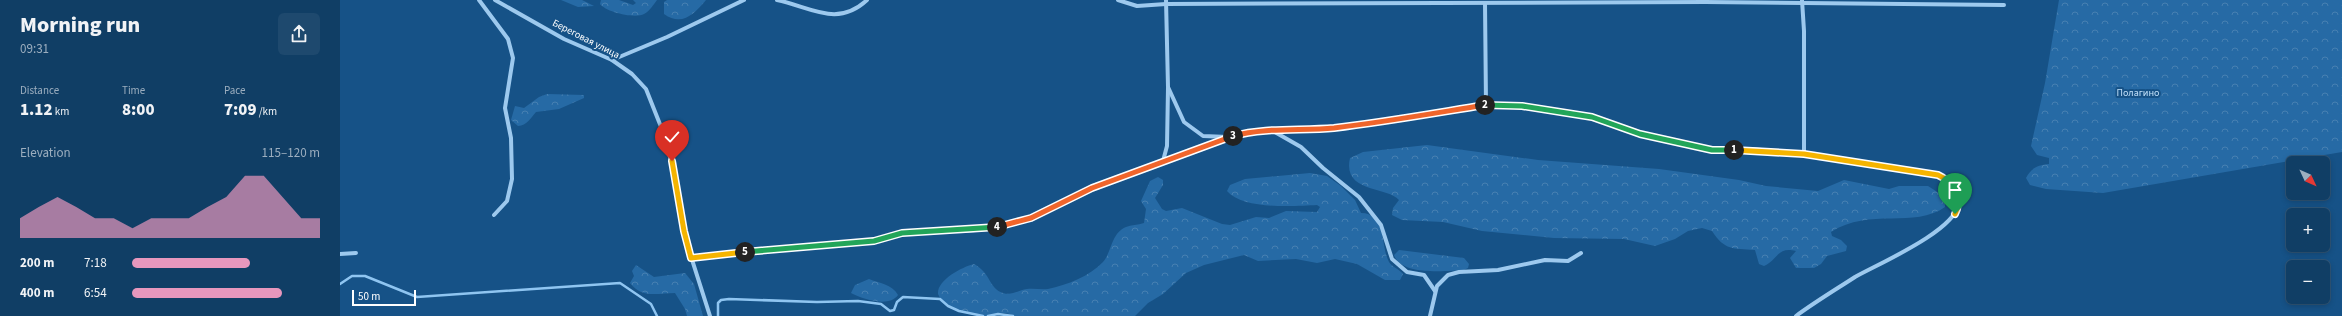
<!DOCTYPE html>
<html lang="en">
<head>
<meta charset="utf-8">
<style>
  :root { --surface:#103e65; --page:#1e496e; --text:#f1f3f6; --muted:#9caebf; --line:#305779; --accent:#e797bd }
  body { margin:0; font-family:"Source Sans 3",sans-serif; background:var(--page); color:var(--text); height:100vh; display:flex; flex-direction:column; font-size:15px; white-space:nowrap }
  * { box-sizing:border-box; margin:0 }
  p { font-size:13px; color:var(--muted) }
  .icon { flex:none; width:22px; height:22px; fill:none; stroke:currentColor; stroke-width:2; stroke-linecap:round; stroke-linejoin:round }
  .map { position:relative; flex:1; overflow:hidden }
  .drawer { display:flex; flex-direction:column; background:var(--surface); width:340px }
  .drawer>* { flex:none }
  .needle { width:26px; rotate:134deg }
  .tools { position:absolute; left:1946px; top:156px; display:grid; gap:8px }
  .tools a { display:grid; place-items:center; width:44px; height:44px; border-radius:6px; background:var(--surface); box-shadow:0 2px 6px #0003,0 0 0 1px var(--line); font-size:20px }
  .scale { position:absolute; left:12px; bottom:10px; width:64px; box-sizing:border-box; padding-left:4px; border:2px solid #fff; border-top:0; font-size:11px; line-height:14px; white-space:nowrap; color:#fff; -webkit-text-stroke:3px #165287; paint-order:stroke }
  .pin { position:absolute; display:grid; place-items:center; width:34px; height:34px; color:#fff; margin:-41px -17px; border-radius:50% 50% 50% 0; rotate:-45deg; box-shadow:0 0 4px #0007 }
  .pin .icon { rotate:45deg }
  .km { position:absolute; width:20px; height:20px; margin:-10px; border-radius:50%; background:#222; color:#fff; font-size:11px; line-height:20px; text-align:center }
  .round { display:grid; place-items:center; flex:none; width:42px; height:42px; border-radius:6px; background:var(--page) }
  .overview { display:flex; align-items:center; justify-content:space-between; height:68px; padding:0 20px }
  h1 { font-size:22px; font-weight:800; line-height:30px }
  .stats { display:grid; grid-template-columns:repeat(3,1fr); gap:6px; height:68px; padding:4px 20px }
  .stats div { display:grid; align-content:center }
  .stats b { font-size:17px; font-weight:800 }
  .stats small { font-size:11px; font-weight:400 }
  .stats p { font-size:11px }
  .chart { height:112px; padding:8px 20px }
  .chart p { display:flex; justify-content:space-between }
  .chart svg { width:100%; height:72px; margin-top:4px; fill:var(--accent); opacity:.7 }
  ul { padding:0 20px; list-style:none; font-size:13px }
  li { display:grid; grid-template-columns:64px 48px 1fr; align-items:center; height:30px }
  li i { height:10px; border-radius:5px; background:var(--accent) }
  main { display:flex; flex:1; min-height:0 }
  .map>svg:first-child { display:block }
  .forest { fill:url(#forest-crowns) }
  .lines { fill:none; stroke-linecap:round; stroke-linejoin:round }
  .stream { stroke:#8fc5f1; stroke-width:2.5 }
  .street { stroke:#9dc9ee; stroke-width:4 }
  .split-1-casing { stroke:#fff; stroke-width:8 }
  .split-2-casing { stroke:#fff; stroke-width:8 }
  .split-3-casing { stroke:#fff; stroke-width:8 }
  .split-4-casing { stroke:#fff; stroke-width:8 }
  .split-5-casing { stroke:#fff; stroke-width:8 }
  .split-6-casing { stroke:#fff; stroke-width:8 }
  .split-1 { stroke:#f5b400; stroke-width:5 }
  .split-2 { stroke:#22a559; stroke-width:5 }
  .split-3 { stroke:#f0652b; stroke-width:5 }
  .split-4 { stroke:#f0652b; stroke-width:5 }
  .split-5 { stroke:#22a559; stroke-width:5 }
  .split-6 { stroke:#f5b400; stroke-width:5 }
  .labels { text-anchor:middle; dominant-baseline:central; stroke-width:4; stroke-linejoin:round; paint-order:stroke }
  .street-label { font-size:10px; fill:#fff; stroke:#165287 }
  .park-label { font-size:10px; fill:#c2e1fa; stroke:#165287 }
</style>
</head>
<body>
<main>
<section class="drawer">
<div class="overview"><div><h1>Morning run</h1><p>09:31</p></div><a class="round"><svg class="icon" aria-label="share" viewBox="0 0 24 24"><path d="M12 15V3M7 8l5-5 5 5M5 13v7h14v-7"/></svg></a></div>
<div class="stats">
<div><p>Distance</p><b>1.12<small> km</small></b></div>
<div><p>Time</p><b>8:00</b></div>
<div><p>Pace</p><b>7:09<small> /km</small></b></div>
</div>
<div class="chart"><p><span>Elevation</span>115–120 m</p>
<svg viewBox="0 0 160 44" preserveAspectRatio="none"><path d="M0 44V32L10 25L20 19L30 25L40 32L50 32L60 38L70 32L80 32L90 32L100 25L110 19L120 6L130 6L140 19L150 32L160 32V44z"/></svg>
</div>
<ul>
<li><b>200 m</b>7:18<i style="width:63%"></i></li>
<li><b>400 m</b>6:54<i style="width:80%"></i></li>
</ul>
</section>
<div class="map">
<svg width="2002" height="316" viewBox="0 0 2002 316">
  <defs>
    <pattern id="forest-crowns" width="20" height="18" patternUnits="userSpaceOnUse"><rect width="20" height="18" fill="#266aa5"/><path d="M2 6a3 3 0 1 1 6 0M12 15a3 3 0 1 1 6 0" fill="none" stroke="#4780b2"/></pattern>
  </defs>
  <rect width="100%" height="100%" fill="#165287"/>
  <g class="forest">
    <polygon points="221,0 242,0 254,6 238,7"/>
    <path d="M261 0H279L293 5 296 3 293 0H317C313 5 310 11 304 14 295 19 266 12 260 4Z"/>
    <path d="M327 0H366C354 14 342 27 324 14V2Z"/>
    <path d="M1719 0H2002V152L1763 193 1706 189 1690 185 1686 178C1691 168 1698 165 1709 164V158L1697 155 1691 146 1705 83Z"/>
    <path d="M207 94 244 95V98L219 109 196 112C190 119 187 125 178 126L171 120 175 106 184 108 199 97Z"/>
    <path d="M1087 145 1198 160 1319 169 1399 180 1426 186 1478 191 1504 180 1549 189 1559 186H1588L1605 197V207C1574 229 1530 207 1491 232L1492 236 1501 240 1507 246 1506 251 1487 256 1481 264 1474 268H1456L1450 258 1456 251C1437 246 1438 260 1424 266L1419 264 1415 250C1393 248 1385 251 1372 231L1362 228 1348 231 1335 239 1315 246 1284 239 1214 238 1142 231 1103 222 1062 220 1052 215 1053 208 1059 200C1047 186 1002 193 1010 158L1023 152Z"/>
    <path d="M970 173 987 176 1001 186 1015 200 1021 213C1047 213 1040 245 1049 262 1052 267 1059 269 1063 274L1060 280H1045L1017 264 995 259 977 263 956 259 918 261 904 255 864 265 846 273 823 294 808 303 795 316H673C665 310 656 315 648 316 631 316 605 310 598 294 597 280 622 267 634 264 651 273 649 289 663 293 672 296 679 290 687 289 694 288 701 290 708 289 727 285 750 276 763 262 772 252 771 233 786 227 791 225 798 225 804 223L806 209 801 201 810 181 818 177 823 180V185L815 198 822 209 826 211 842 208 882 224 890 225 916 217 929 218 946 211 977 212 980 207 977 205C954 206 903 210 887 191L890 185 905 179Z"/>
    <path d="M1059 250 1124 258 1129 264 1128 268 1124 270C1106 271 1061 276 1054 255Z"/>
    <path d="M296 265 314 277 345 273 354 284 363 316H347L345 309 335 293C318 293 302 299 290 283L294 276 292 271Z"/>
    <path d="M529 279C539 283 552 284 558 295 549 308 523 299 511 293L515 285Z"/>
  </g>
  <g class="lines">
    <g class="stream">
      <polyline points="0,284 12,276 25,276 77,297 280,283 311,304 317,316"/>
      <polyline points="378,316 378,303 381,300 389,299 477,302 518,301 541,304 550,311 554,310 557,302 563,297 600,299 608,306 619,311 643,316"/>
      <polyline points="648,316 658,314 673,316"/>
    </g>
    <g class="street">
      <polyline points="139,0 168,39 173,58 165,108 171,138 172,179 167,201 154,215"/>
      <polyline points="155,0 224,39 272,60 292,74 306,89 327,142 347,244 370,316"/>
      <path d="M437 0C471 7 497 28 527 0"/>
      <polyline points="778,0 797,6 826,4 1365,2 1664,5"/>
      <path d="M826 0 828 87 844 122 863 136 888 137 916 132 994 128 1075 117 1146 105H1165L1252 117 1290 131 1372 149H1411L1464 154 1592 174 1608 181 1619 204C1613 232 1540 263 1515 277 1495 290 1475 302 1456 316"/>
      <polyline points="1462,0 1464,31 1464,154"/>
      <polyline points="1145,3 1146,105"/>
      <polyline points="272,60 327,37 404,0"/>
      <polyline points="933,131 961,147 983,168 1019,197 1041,225 1052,259 1067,272 1084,275 1095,291"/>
      <polyline points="823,161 861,149 887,137"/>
      <polyline points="0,254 16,253"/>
      <polyline points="351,258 534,241 563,233 636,230 670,225 703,213 752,188 823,161 827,146 828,88"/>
      <polyline points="1090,316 1097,286 1108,275 1119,272 1158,270 1205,260 1228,261 1241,253"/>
    </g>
  </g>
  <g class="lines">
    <defs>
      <path id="split-1" d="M1394 150 1464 154 1598 175C1612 181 1623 200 1615 214"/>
      <polyline id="split-2" points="1145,105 1182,106 1252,117 1300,134 1372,150 1394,150"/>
      <path id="split-3" d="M893 136C926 127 961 131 994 128 1045 122 1095 113 1145 105"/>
      <polyline id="split-4" points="657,227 691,218 752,188 893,136"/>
      <polyline id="split-5" points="405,252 534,241 562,233 657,227"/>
      <polyline id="split-6" points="332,161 344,231 351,258 405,252"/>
    </defs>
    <use href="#split-1" class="split-1-casing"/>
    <use href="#split-2" class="split-2-casing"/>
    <use href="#split-3" class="split-3-casing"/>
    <use href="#split-4" class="split-4-casing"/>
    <use href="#split-5" class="split-5-casing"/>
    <use href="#split-6" class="split-6-casing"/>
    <use href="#split-1" class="split-1"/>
    <use href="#split-2" class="split-2"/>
    <use href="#split-3" class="split-3"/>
    <use href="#split-4" class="split-4"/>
    <use href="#split-5" class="split-5"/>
    <use href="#split-6" class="split-6"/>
  </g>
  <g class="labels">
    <g class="street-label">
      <text transform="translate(246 39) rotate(27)">Береговая улица</text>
    </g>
    <g class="park-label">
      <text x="1798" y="93">Полагино</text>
    </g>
  </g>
</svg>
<div class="tools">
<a><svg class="needle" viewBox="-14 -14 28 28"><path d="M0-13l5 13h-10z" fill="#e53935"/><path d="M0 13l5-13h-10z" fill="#9caebf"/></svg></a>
<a>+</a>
<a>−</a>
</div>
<div class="scale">50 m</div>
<div class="pin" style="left:1615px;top:214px;background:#1e9e55"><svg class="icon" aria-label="arrive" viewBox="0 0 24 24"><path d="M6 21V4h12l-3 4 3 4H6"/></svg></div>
<div class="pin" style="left:332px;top:161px;background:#d93025"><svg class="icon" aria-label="check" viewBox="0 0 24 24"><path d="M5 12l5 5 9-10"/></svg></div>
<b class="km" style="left:1394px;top:150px">1</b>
<b class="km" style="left:1145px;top:105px">2</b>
<b class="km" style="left:893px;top:136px">3</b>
<b class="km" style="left:657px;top:227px">4</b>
<b class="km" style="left:405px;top:252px">5</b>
</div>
</main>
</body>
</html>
